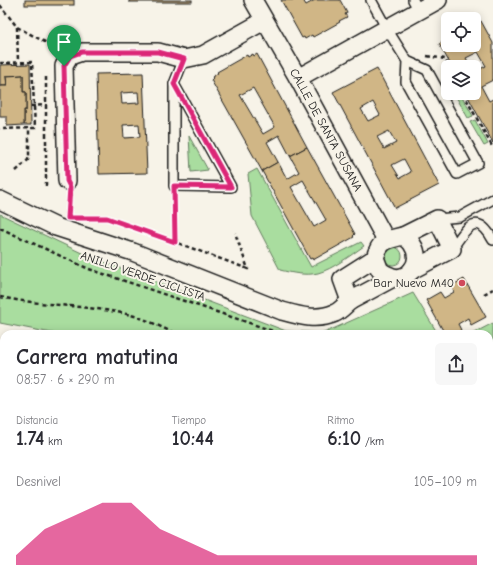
<!DOCTYPE html>
<html lang="es">
<head>
<meta charset="utf-8">
<style>
  :root { --surface:#fff; --page:#f7f7f7; --text:#2b2b33; --muted:#7c7c81; --accent:#db2777 }
  body { margin:0; font-family:"Comic Neue",sans-serif; background:var(--page); color:var(--text); height:100vh; display:flex; flex-direction:column; font-size:15px; white-space:nowrap }
  * { box-sizing:border-box; margin:0 }
  p { font-size:13px; color:var(--muted) }
  .icon { flex:none; width:22px; height:22px; fill:none; stroke:currentColor; stroke-width:2; stroke-linecap:round; stroke-linejoin:round }
  .map { position:relative; flex:1; overflow:hidden }
  .details { position:absolute; left:0px; top:330px; width:493px; height:256px; display:flex; flex-direction:column; background:var(--surface); border-radius:12px 12px 0 0; box-shadow:0 2px 10px #0003 }
  .details>* { flex:none }
  .buttons { position:absolute; left:441px; top:12px; display:grid; gap:8px }
  .buttons a { display:grid; place-items:center; width:40px; height:40px; border-radius:6px; background:var(--surface); box-shadow:0 2px 10px #0003; font-size:20px }
  .pin { position:absolute; display:grid; place-items:center; width:34px; height:34px; color:#fff; margin:-41px -17px; border-radius:50% 50% 50% 0; rotate:-45deg; box-shadow:0 0 4px #0007 }
  .pin .icon { rotate:45deg }
  .round { display:grid; place-items:center; flex:none; width:42px; height:42px; border-radius:6px; background:var(--page) }
  .headline { display:flex; align-items:center; justify-content:space-between; height:68px; padding:0 16px }
  h1 { font-size:22px; font-weight:800; line-height:30px }
  .stats { display:grid; grid-template-columns:repeat(3,1fr); gap:6px; height:68px; padding:4px 16px }
  .stats div { display:grid; align-content:center }
  .stats b { font-size:20px; font-weight:800 }
  .stats small { font-size:11px; font-weight:400 }
  .stats p { font-size:11px }
  .chart { height:112px; padding:8px 16px }
  .chart p { display:flex; justify-content:space-between }
  .chart svg { width:100%; height:72px; margin-top:4px; fill:var(--accent); opacity:.7 }
  .map>svg:first-child { display:block }
  .green { fill:#a9dd9f; stroke:#627c5e }
  .building { fill:#d0b686; stroke:#1c1c1c; fill-rule:evenodd }
  .lines { fill:none; stroke-linecap:round; stroke-linejoin:round }
  .lane-casing { stroke:#1c1c1c; stroke-width:12 }
  .street-casing { stroke:#1c1c1c; stroke-width:20 }
  .highway-casing { stroke:#1c1c1c; stroke-width:25 }
  .path { stroke:#1c1c1c; stroke-width:2.5; stroke-dasharray:4 3; stroke-linecap:butt }
  .lane { stroke:#f7f3e8; stroke-width:9 }
  .street { stroke:#f7f3e8; stroke-width:17 }
  .highway { stroke:#f7f3e8; stroke-width:22 }
  .route-casing { stroke:#fff; stroke-width:8 }
  .route { stroke:#db2777; stroke-width:5 }
  .poi-dot { fill:#d1495b; stroke:#f7f3e8; stroke-width:1.5 }
  .labels { text-anchor:middle; dominant-baseline:central; stroke-width:4; stroke-linejoin:round; paint-order:stroke }
  .street-label { font-size:12px; fill:#1c1c1c; stroke:#f7f3e8 }
  .poi-label { font-size:12px; fill:#1c1c1c; stroke:#f7f3e8; text-anchor:end }
</style>
</head>
<body>
<div class="map">
<svg width="493" height="586" viewBox="0 0 493 586">
  <rect width="100%" height="100%" fill="#f7f3e8"/>
  <filter id="ink" filterUnits="userSpaceOnUse"><feTurbulence type="fractalNoise" baseFrequency=".025" numOctaves="2"/><feDisplacementMap in="SourceGraphic" scale="8" xChannelSelector="R" yChannelSelector="G"/><feConvolveMatrix kernelMatrix="1 2 1 2 8 2 1 2 1" color-interpolation-filters="sRGB"/></filter>
  <g filter="url(#ink)">
    <g class="green">
      <polygon points="454,93 460,93 473,116 468,118"/>
      <polygon points="475,120 488,144 484,146 470,122"/>
      <polygon points="189,136 208,170 191,172"/>
      <path d="M257 169 311 267 361 242 364 246C351 255 333 269 318 273 306 276 292 273 280 270L252 216 248 174Z"/>
      <polygon points="0,214 88,256 286,331 324,333 413,293 438,334 57,334 0,323"/>
      <circle cx="393" cy="256" r="9"/>
      <polygon points="493,323 493,378 489,378 489,334 472,334"/>
      <rect x="489" y="482" width="4" height="30"/>
      <polygon points="4,497 4,582 489,582 489,536 493,536 493,586 0,586 0,498"/>
    </g>
    <g class="building">
      <rect x="25" y="0" width="49" height="5"/>
      <rect x="129" y="0" width="63" height="2"/>
      <polygon points="281,0 303,0 306,5 315,0 340,0 347,13 345,14 347,17 339,21 340,22 313,37 312,35 305,39 304,37 302,38"/>
      <polygon points="481,21 493,43 493,80 481,86 489,101 493,99 493,143 466,93 474,93 474,72 486,66 478,52 466,58 471,67 452,67 439,44 448,39 448,45 474,45 474,24"/>
      <path d="M253 54 254 56 257 54 307 147 290 156 279 135 267 142 278 162 262 171 211 80 213 78 212 77 218 73 217 72 247 55 248 57ZM253 88 275 127 263 134 240 95Z"/>
      <polygon points="30,64 31,125 24,125 24,110 26,110 26,92 23,92 23,75 6,76 7,86 0,86 0,65"/>
      <path d="M377 69 439 185 395 208 333 92ZM373 102 380 115 368 121 361 109ZM389 131 396 143 384 149 377 137ZM404 159 411 172 400 178 392 165Z"/>
      <path d="M143 73 147 173 99 174 96 74ZM138 92 139 103 122 104 121 93ZM139 124 140 137 124 138 123 125Z"/>
      <polygon points="23,75 23,92 26,92 26,110 24,110 24,125 7,126 7,117 0,117 0,86 7,86 6,76"/>
      <path d="M307 147 355 234 353 236 354 237 313 260 312 258 310 259 262 171 278 162 287 179 299 172 290 156ZM303 180 326 220 314 227 291 187Z"/>
      <polygon points="464,279 486,317 471,325 468,318 458,324 461,330 455,334 445,334 426,300 440,292 444,298 454,292 451,286"/>
    </g>
    <g class="lines">
      <defs>
        <g id="lane">
          <polyline points="371,0 387,29 407,61 427,70 478,163 457,174 406,82 407,61"/>
          <polyline points="413,0 419,11"/>
          <polyline points="174,84 231,187 174,186 174,84 184,59"/>
          <polyline points="437,219 460,217 493,199"/>
          <path d="M452 249C465 230 476 209 493 240"/>
        </g>
        <g id="street">
          <path id="s1" d="M253 0 298 78 386 240"/>
          <polyline points="298,78 438,0"/>
          <polyline points="67,181 64,66 70,56 82,52 158,52 184,59 203,55 264,21"/>
          <path d="M0 200 56 227 133 252 282 311C300 316 317 321 335 313 340 311 345 305 350 301"/>
          <polyline points="403,236 437,219 452,249 412,270"/>
          <path d="M375 258C377 262 378 267 380 270 382 272 385 274 388 275 406 285 425 263 412 244 410 241 406 238 403 236 386 240 380 240 375 258L342 279 350 301 393 278"/>
        </g>
        <g id="highway">
          <polyline points="0,358 4,358"/>
          <polyline points="0,388 4,388"/>
          <polyline points="489,397 493,397"/>
          <polyline points="0,418 4,419"/>
          <polyline points="489,428 493,429"/>
          <polyline points="0,436 4,436"/>
          <polyline points="489,464 493,465"/>
          <polyline points="0,465 4,465"/>
          <polyline points="0,485 4,485"/>
          <polyline points="489,524 493,525"/>
        </g>
      </defs>
      <use href="#lane" class="lane-casing"/>
      <use href="#street" class="street-casing"/>
      <use href="#highway" class="highway-casing"/>
      <g class="path">
        <polyline points="0,5 17,27 58,49"/>
        <polyline points="17,27 18,62"/>
        <polyline points="427,56 445,59 449,67"/>
        <polyline points="0,63 32,62 35,128 0,129"/>
        <polyline points="46,77 46,187"/>
        <polyline points="463,93 493,148"/>
        <polyline points="31,106 47,105"/>
        <polyline points="16,171 28,160 29,155 29,128"/>
        <polyline points="174,197 175,242 248,269 235,233"/>
        <polyline points="69,214 70,195"/>
        <polyline points="81,218 107,217 175,242"/>
        <polyline points="0,228 89,269 282,334"/>
        <polyline points="484,294 493,289"/>
        <path d="M0 297C43 306 89 305 131 315 147 319 162 328 177 334"/>
        <polyline points="489,373 493,374"/>
      </g>
      <use href="#lane" class="lane"/>
      <use href="#street" class="street"/>
      <use href="#highway" class="highway"/>
    </g>
  </g>
  <g class="lines" filter="url(#ink)">
    <defs>
      <polygon id="route" points="82,52 158,52 184,59 174,84 231,187 174,186 175,242 107,218 68,218 70,187 67,181 64,66 70,56"/>
    </defs>
    <use href="#route" class="route-casing"/>
    <use href="#route" class="route"/>
  </g>
  <circle class="poi-dot" cx="462" cy="283" r="4"/>
  <g class="labels">
    <g class="street-label">
      <text stroke="none"><textPath href="#s1" startOffset="149">CALLE DE SANTA SUSANA</textPath></text>
      <text transform="translate(143 276) rotate(19)">ANILLO VERDE CICLISTA</text>
    </g>
    <g class="poi-label">
      <text x="454" y="283">Bar Nuevo M40</text>
    </g>
  </g>
</svg>
<div class="buttons">
<a><svg class="icon" aria-label="locate" viewBox="0 0 24 24"><circle cx="12" cy="12" r="6"/><path d="M12 2v4M12 18v4M2 12h4M18 12h4"/></svg></a>
<a><svg class="icon" aria-label="layers" viewBox="0 0 24 24"><path d="M12 4l9 5-9 5-9-5zM3 14l9 5 9-5"/></svg></a>
</div>
<div class="pin" style="left:64px;top:66px;background:#1e9e55"><svg class="icon" aria-label="arrive" viewBox="0 0 24 24"><path d="M6 21V4h12l-3 4 3 4H6"/></svg></div>
<section class="details">
<div class="headline"><div><h1>Carrera matutina</h1><p>08:57 · 6 × 290 m</p></div><a class="round"><svg class="icon" aria-label="share" viewBox="0 0 24 24"><path d="M12 15V3M7 8l5-5 5 5M5 13v7h14v-7"/></svg></a></div>
<div class="stats">
<div><p>Distancia</p><b>1.74<small> km</small></b></div>
<div><p>Tiempo</p><b>10:44</b></div>
<div><p>Ritmo</p><b>6:10<small> /km</small></b></div>
</div>
<div class="chart"><p><span>Desnivel</span>105–109 m</p>
<svg viewBox="0 0 160 44" preserveAspectRatio="none"><path d="M0 44V38L10 22L20 14L30 6L40 6L50 22L60 30L70 38L80 38L90 38L100 38L110 38L120 38L130 38L140 38L150 38L160 38V44z"/></svg>
</div>
</section>
</div>
</body>
</html>
